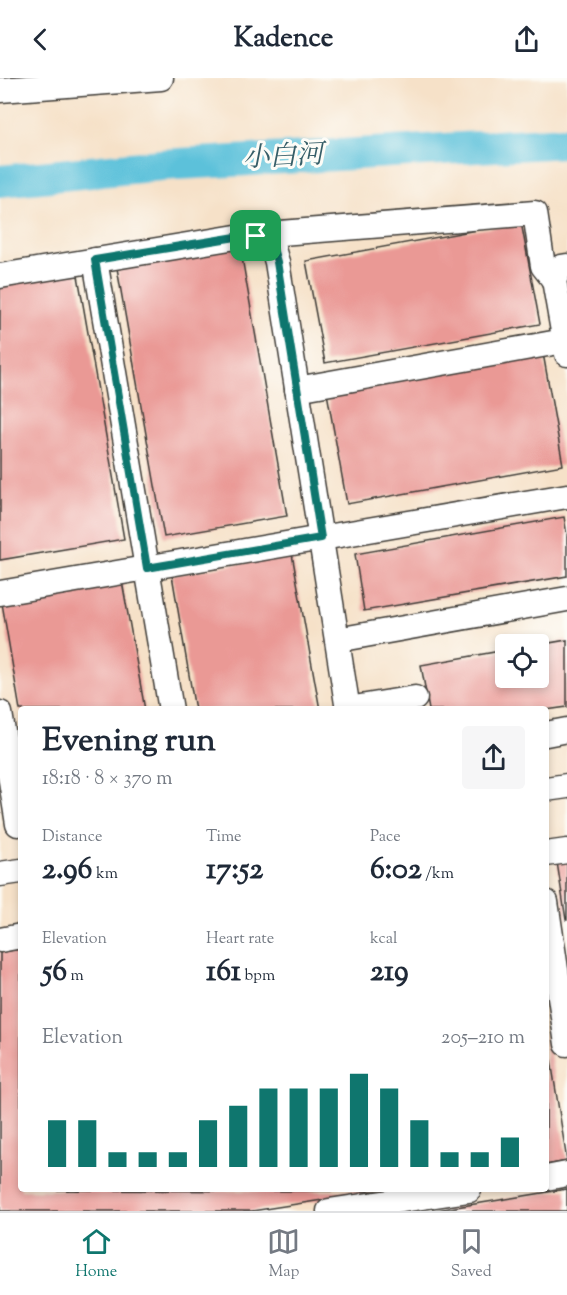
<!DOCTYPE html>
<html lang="en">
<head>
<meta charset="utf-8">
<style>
  :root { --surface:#fff; --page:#f6f6f7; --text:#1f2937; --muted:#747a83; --line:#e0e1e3; --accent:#0f766e }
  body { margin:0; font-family:"Sorts Mill Goudy","Noto Serif SC",serif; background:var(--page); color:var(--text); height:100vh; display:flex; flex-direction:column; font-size:22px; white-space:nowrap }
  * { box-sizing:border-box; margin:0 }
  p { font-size:20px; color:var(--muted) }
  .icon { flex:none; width:33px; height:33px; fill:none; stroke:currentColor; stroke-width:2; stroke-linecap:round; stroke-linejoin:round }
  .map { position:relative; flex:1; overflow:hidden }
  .drawer { position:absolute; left:18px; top:628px; width:531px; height:486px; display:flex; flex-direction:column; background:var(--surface); border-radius:6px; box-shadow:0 3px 9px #0003 }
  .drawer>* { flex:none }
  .fabs { position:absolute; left:495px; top:556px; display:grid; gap:12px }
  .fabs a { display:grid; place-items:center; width:54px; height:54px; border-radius:6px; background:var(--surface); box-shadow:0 3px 9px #0003; font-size:30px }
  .pin { position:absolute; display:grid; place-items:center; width:51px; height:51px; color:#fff; margin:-26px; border-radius:12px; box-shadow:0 3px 9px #0006 }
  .round { display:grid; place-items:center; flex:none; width:63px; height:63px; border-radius:6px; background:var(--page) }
  .head { display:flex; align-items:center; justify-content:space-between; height:102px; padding:0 24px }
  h1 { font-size:33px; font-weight:800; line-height:45px }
  .figures { display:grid; grid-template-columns:repeat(3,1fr); gap:9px; height:102px; padding:6px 24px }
  .figures div { display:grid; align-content:center }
  .figures b { font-size:30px; font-weight:800 }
  .figures small { font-size:16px; font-weight:400 }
  .figures p { font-size:16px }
  .chart { height:168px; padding:12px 24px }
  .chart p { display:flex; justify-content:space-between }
  .chart svg { width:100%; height:108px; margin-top:6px; stroke:var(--accent); stroke-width:6 }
  header { display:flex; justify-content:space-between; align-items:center; height:78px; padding:0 24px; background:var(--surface); font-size:27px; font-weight:800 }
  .dock { display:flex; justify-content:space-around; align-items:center; height:84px; border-top:2px solid var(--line); background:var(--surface); font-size:16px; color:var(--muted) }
  .dock a { display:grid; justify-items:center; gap:3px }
  .dock .selected { color:var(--accent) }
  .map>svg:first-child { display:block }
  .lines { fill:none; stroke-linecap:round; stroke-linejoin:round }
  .river { stroke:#5cc1da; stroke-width:32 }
  .building { fill:#ea9995 }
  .minor-casing { stroke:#3d3a36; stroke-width:27 }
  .minor { stroke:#fff; stroke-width:24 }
  .route-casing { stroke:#fff; stroke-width:12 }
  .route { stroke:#0f766e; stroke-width:8 }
  .labels { text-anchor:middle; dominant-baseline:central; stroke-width:6; stroke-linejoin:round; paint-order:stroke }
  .water-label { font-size:27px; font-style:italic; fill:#365e68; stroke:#fdfcf7 }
</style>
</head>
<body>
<header><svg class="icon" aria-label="back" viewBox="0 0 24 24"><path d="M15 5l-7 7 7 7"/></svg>Kadence<svg class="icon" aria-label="share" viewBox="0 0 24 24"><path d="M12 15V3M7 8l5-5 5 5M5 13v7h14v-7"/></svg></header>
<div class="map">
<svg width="567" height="1133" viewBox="0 0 567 1133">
  <rect width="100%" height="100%" fill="#fdfcf7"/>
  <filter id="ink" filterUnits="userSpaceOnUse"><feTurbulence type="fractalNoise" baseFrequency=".0167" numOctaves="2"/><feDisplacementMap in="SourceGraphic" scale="12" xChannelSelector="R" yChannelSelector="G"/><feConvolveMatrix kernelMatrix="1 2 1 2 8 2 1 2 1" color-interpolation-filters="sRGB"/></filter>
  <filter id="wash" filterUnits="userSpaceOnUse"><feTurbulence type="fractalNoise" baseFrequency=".008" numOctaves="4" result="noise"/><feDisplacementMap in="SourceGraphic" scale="24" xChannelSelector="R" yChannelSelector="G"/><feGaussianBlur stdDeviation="1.35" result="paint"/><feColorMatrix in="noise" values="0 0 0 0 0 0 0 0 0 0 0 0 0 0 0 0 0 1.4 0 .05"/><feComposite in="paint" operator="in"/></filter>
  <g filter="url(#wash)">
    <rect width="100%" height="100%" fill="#f6e1c8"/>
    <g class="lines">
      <polyline class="river" points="0,103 161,87 567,64"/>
    </g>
    <g id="blocks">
      <g class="building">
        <polygon points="521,144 540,246 325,285 306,183"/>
        <polygon points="240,168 287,438 164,459 117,190"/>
        <polygon points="77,192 124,461 0,482 0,205"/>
        <polygon points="543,275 563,387 347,426 327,315"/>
        <polygon points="564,439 567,457 567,498 364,533 355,476"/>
        <polygon points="292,476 320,632 195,632 172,497"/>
        <polygon points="122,503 145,632 20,632 2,525"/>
        <polygon points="567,562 567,629 546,632 429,632 421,587 506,572 506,600 538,600 538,567"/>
        <polygon points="567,782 567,842 566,842 557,784"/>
        <polygon points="21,871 21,1112 380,1113 252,1133 0,1133 0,874"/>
        <polygon points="547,957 567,1083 546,1087 546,958"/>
        <polygon points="567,1111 567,1133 438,1133 438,1132"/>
      </g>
    </g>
  </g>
  <g filter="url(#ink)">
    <use href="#blocks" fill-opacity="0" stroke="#3d3a36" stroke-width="1.5"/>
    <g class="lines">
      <defs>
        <g id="minor">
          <polyline points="0,12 161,0"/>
          <polyline points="256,158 272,167 277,184 348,632"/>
          <polyline points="95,182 171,632"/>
          <polyline points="0,198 242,158 535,135 543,188 554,202"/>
          <polyline points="567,276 554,202 561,189 567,188"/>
          <polyline points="297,311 564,263"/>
          <polyline points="0,515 567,418"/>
          <polyline points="337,562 567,521"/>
          <polyline points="348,631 415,620"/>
          <polyline points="0,635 18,746"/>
          <polyline points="546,656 567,652"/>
          <polyline points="546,711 567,708"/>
          <polyline points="546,776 567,773"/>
          <polyline points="0,796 21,793"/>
          <polyline points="546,824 567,966"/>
          <polyline points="0,862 21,858"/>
          <polyline points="546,1100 567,1096"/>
          <polyline points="329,1133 469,1112"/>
        </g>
      </defs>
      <use href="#minor" class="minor-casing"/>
      <use href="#minor" class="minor"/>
    </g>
  </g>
  <g class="lines" filter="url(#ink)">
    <defs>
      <polygon id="route" points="242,158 256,158 272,167 277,184 321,460 147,490 95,182"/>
    </defs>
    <use href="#route" class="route-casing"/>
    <use href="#route" class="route"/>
  </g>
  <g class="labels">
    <g class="water-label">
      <text transform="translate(283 80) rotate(-3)">小白河</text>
    </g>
  </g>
</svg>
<div class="fabs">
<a><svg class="icon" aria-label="locate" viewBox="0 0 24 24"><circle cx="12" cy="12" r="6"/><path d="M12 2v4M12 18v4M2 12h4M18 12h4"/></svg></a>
</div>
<div class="pin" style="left:256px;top:158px;background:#1e9e55"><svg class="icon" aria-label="arrive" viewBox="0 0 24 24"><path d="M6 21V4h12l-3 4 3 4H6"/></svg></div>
<section class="drawer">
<div class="head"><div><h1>Evening run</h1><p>18:18 · 8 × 370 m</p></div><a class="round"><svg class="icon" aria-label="share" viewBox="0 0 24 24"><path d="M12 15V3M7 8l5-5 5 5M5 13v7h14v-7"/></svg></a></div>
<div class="figures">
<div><p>Distance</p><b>2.96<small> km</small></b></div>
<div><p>Time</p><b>17:52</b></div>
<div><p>Pace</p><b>6:02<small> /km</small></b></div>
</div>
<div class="figures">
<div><p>Elevation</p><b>56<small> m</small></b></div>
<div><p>Heart rate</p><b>161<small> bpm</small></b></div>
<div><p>kcal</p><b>219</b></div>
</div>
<div class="chart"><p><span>Elevation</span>205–210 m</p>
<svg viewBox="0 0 160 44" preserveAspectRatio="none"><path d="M5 44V25M15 44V25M25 44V38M35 44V38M45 44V38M55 44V25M65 44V19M75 44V12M85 44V12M95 44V12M105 44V6M115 44V12M125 44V25M135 44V38M145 44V38M155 44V32"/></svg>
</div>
</section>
</div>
<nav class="dock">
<a class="selected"><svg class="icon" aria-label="home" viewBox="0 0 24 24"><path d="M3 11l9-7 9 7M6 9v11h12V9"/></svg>Home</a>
<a><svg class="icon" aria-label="map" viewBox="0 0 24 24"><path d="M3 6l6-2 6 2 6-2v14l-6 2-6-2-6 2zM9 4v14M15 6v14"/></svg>Map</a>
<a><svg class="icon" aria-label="saved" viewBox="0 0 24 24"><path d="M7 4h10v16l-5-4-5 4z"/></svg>Saved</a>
</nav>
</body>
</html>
